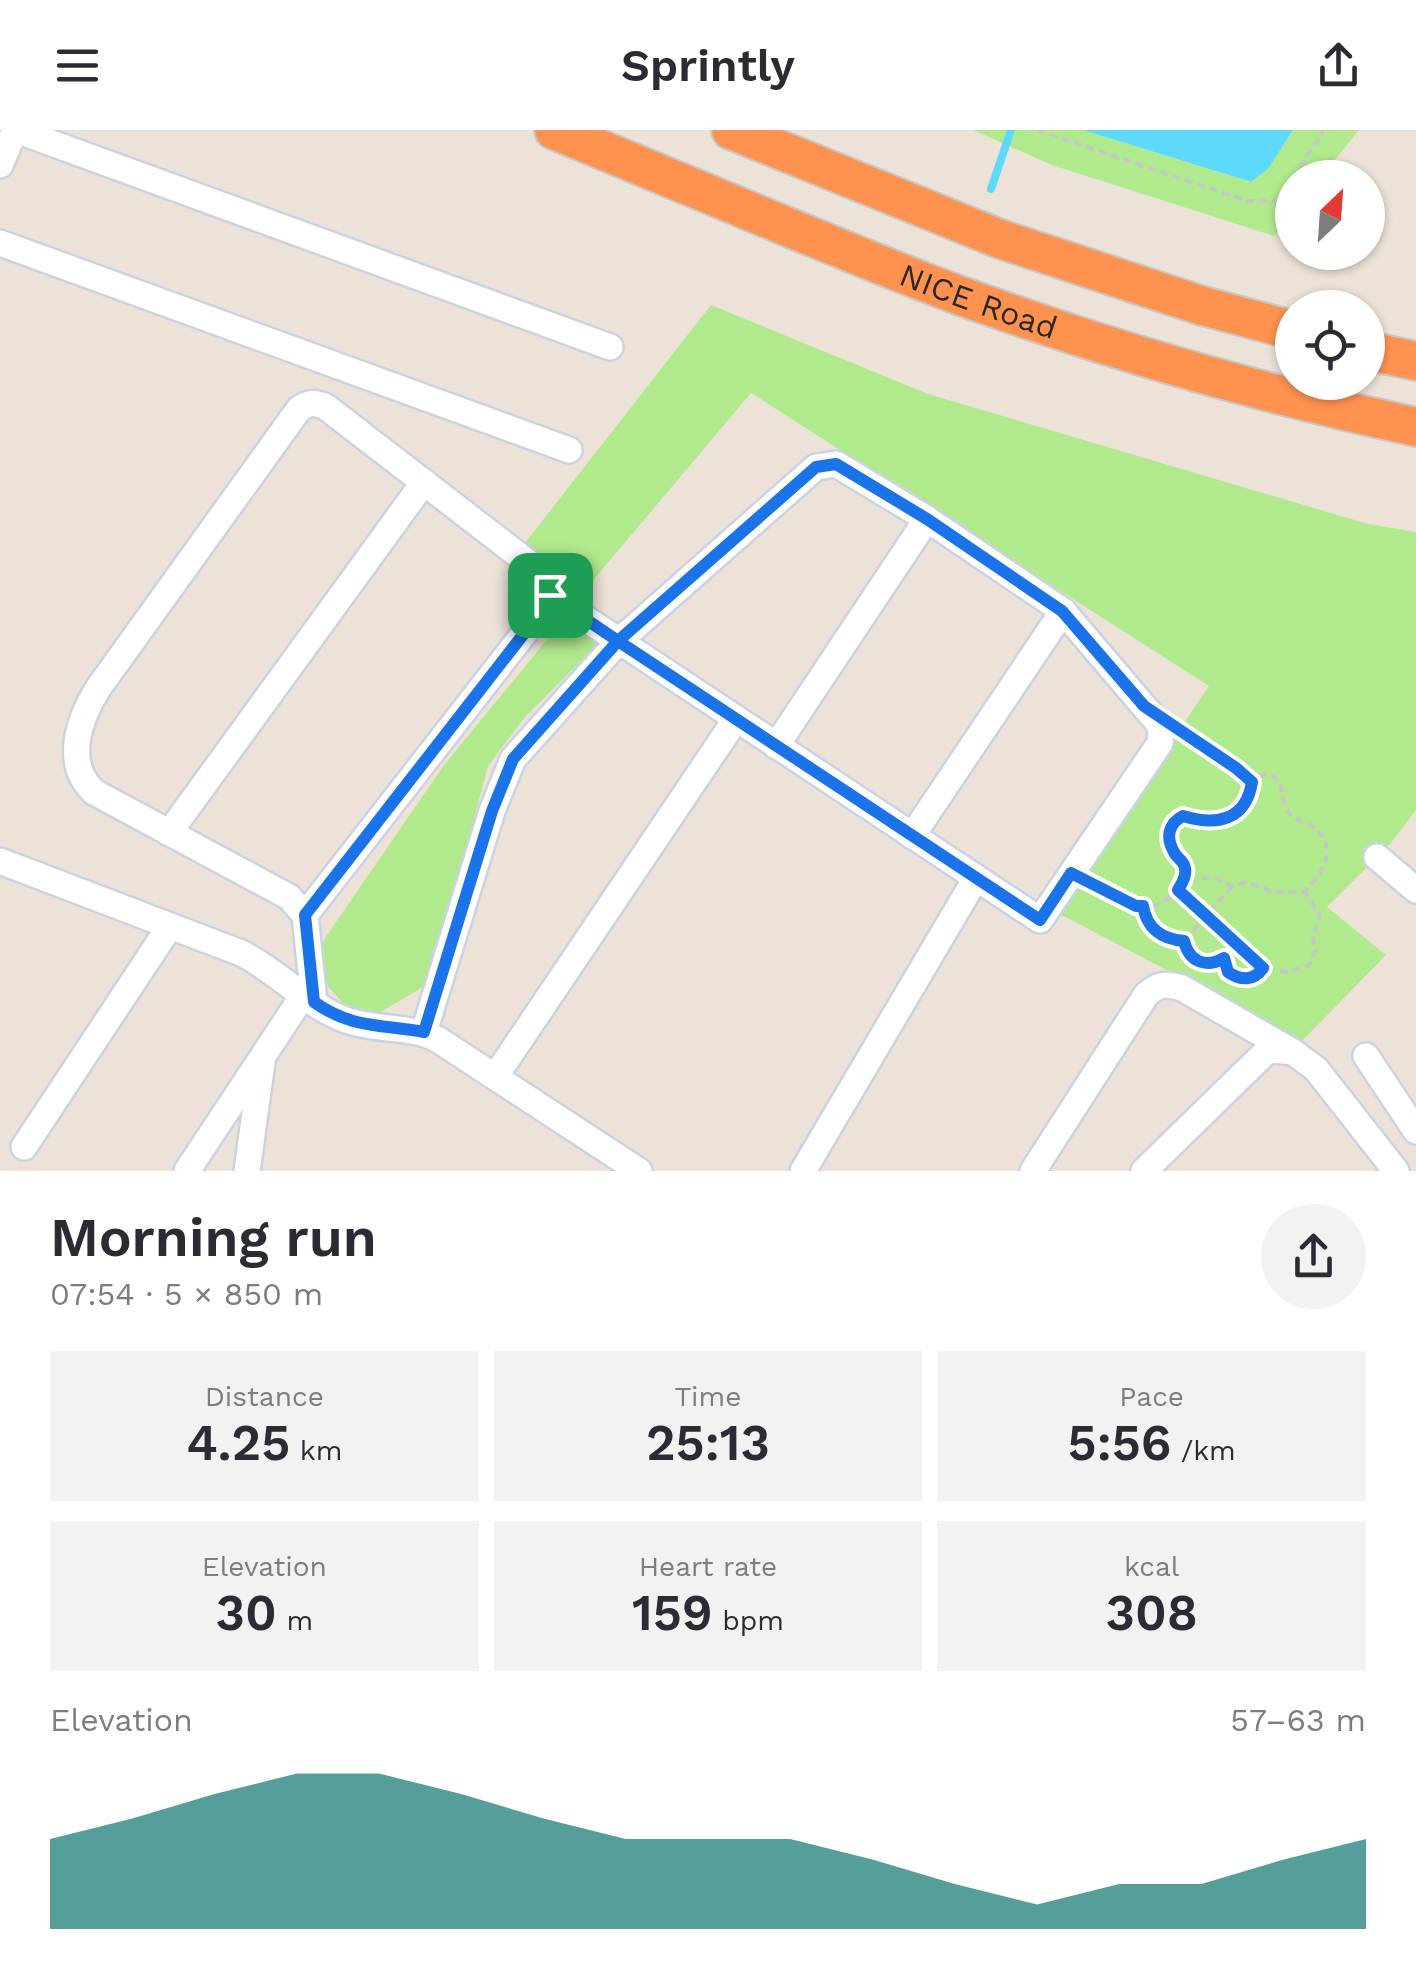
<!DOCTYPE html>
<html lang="en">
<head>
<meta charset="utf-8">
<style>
  :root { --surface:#fff; --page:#f2f2f3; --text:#2b2b33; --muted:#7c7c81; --accent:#0f766e }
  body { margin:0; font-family:"Work Sans",sans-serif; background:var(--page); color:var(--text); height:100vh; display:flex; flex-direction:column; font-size:38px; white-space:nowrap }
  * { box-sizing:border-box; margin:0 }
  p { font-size:32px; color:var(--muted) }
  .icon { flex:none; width:55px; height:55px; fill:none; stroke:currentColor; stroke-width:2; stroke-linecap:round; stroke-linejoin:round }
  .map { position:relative; height:1041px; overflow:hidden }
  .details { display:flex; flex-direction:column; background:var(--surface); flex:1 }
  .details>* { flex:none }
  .needle { width:65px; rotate:25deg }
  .controls { position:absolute; left:1275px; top:30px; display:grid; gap:20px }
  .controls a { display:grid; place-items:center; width:110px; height:110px; border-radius:50%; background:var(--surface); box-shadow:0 2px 8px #0004; font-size:50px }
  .pin { position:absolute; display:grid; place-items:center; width:85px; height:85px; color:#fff; margin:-42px; border-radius:20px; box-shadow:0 5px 15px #0006 }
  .round { display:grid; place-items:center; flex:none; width:105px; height:105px; border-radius:52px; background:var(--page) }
  .overview { display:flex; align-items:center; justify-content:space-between; height:170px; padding:0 50px }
  h1 { font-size:55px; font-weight:600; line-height:75px }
  .stats { display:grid; grid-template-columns:repeat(3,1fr); gap:15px; height:170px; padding:10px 50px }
  .stats div { display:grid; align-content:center; border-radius:0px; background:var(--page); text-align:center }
  .stats b { font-size:50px; font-weight:600 }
  .stats small { font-size:28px; font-weight:400 }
  .stats p { font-size:28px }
  .chart { height:280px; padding:20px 50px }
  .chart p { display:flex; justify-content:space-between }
  .chart svg { width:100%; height:180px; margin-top:10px; fill:var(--accent); opacity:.7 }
  header { display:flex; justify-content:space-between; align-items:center; height:130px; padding:0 50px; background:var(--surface); font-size:45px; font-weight:600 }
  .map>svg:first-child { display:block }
  .green { fill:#b1ea8d }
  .water { fill:#5dd9fb }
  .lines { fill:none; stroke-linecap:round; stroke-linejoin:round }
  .stream { stroke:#5dd9fb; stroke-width:8 }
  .minor-casing { stroke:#ccd2e3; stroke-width:30 }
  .highway-casing { stroke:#c7c7c7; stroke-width:42 }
  .path { stroke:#c7c7c7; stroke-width:4; stroke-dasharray:8 5; stroke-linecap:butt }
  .minor { stroke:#fff; stroke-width:25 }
  .highway { stroke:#ff924f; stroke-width:38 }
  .route-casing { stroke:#fff; stroke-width:20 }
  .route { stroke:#1a73e8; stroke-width:12 }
  .labels { text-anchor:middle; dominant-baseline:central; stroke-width:8; stroke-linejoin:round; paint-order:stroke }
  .street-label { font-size:32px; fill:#282828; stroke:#fff }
</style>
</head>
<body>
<header><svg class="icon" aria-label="menu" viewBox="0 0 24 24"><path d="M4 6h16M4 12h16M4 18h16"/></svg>Sprintly<svg class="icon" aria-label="share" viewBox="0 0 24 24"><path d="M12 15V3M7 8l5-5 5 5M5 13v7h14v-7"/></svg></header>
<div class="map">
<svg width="1416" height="1041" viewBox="0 0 1416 1041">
  <rect width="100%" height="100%" fill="#ece2d7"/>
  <g class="green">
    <polygon points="973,0 1083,0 1250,52 1268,39 1293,0 1359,0 1321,47 1292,48 1292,82 1274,106 1052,35"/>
    <polygon points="711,175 928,264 1368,394 1416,402 1416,680 1390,714 1327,777 1386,825 1302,911 1056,782 1209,556 751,263 584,461 525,413"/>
    <polygon points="564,489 599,513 525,587 488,636 430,853 377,884 351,882 326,854 323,811 444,635"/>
  </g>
  <polygon class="water" points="1083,0 1293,0 1268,39 1251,52"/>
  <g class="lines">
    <polyline class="stream" points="991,59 1011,0"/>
    <defs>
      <g id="minor">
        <polyline points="16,0 610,217"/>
        <polyline points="0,35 15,0"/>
        <polyline points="0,113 569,320"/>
        <polyline points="776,616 927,389"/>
        <polyline points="169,703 424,352"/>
        <polyline points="912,706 1063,481"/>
        <polyline points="1377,727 1416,760"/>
        <path d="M0 731 241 823C278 841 309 877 346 890 376 901 408 895 437 909L639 1041"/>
        <polyline points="305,785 547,474 550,465"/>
        <path d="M314 872 305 785 289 767 94 662C63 633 79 588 99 557L299 279C309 272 315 272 326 277L543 444 549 453 550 465C713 573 876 682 1040 790L1160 613 1161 603 1159 594 1063 481 927 389 836 334 816 337 619 511 513 629 492 681 424 902"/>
        <polyline points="1366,926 1416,1001"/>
        <polyline points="495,947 736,589"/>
        <polyline points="24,1017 170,796"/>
        <polyline points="187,1041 304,864"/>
        <polyline points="247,1041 262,932"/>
        <polyline points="803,1041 976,748"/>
        <path d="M1033 1041 1146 865C1158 854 1166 853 1182 858L1293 922 1316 939 1396 1041"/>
        <polyline points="1144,1041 1266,922 1274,920 1293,922"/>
      </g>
      <g id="highway">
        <path id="s1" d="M554 0C636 34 718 68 800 102 864 128 927 155 992 177 1130 226 1272 266 1416 297"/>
        <polyline points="731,0 1000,109 1203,176 1292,200"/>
        <polyline points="1368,221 1416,231"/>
      </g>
    </defs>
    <use href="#minor" class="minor-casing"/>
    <use href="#highway" class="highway-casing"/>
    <g class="path">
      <polyline points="1037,0 1247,71 1278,71 1292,48"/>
      <polyline points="1293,48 1324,0"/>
      <path d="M1185 603 1236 637 1252 651 1262 644 1274 646C1285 657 1280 671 1289 683 1295 690 1303 691 1310 695 1341 713 1324 743 1304 762H1274L1247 752 1232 756C1213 744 1195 745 1178 760L1263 838"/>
      <path d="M1092 754C1105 761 1122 773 1137 776 1163 782 1187 757 1184 732 1167 719 1162 697 1183 686 1217 696 1246 691 1252 651"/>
      <path d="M1143 776C1147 799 1162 809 1184 811 1189 831 1206 839 1224 828L1229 842C1241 851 1254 851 1263 838L1286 842 1308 836 1315 821 1313 807 1320 785 1305 763"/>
      <polyline points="1184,811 1232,756"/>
    </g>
    <use href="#minor" class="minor"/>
    <use href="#highway" class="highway"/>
  </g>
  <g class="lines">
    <defs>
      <path id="route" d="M550 465 547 474 305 785 314 872C352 899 380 894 424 902L492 681 513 629 618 511 1040 790 1071 743 1136 776H1143C1147 799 1162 809 1184 811 1189 831 1205 839 1224 828L1228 842C1241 851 1254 851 1263 838L1178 760C1182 753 1188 744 1184 735 1182 730 1176 727 1174 722 1165 707 1169 693 1183 686 1216 696 1246 691 1252 652L1236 638 1144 576 1062 481 927 389 836 334 816 337 618 511 550 465"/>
    </defs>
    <use href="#route" class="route-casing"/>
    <use href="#route" class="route"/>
  </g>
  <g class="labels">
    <g class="street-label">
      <text stroke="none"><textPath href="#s1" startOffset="458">NICE Road</textPath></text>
    </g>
  </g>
</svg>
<div class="controls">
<a><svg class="needle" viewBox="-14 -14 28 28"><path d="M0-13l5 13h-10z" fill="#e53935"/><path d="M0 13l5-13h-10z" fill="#7c7c81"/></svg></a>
<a><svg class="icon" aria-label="locate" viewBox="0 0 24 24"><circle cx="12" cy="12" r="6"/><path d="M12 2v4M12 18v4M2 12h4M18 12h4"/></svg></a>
</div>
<div class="pin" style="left:550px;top:465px;background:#1e9e55"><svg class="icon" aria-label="arrive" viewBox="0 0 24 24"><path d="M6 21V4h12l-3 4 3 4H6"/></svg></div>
</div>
<section class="details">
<div class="overview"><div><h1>Morning run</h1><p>07:54 · 5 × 850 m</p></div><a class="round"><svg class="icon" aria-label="share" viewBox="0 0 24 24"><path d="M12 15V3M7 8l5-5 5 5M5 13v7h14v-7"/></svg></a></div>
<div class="stats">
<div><p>Distance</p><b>4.25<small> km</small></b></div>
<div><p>Time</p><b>25:13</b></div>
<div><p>Pace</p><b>5:56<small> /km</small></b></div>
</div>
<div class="stats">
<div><p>Elevation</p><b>30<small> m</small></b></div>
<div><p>Heart rate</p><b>159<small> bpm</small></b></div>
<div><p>kcal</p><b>308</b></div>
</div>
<div class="chart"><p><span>Elevation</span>57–63 m</p>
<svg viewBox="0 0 160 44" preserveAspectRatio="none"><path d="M0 44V22L10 17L20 11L30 6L40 6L50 11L60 17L70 22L80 22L90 22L100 27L110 33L120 38L130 33L140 33L150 27L160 22V44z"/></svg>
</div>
</section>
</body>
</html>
